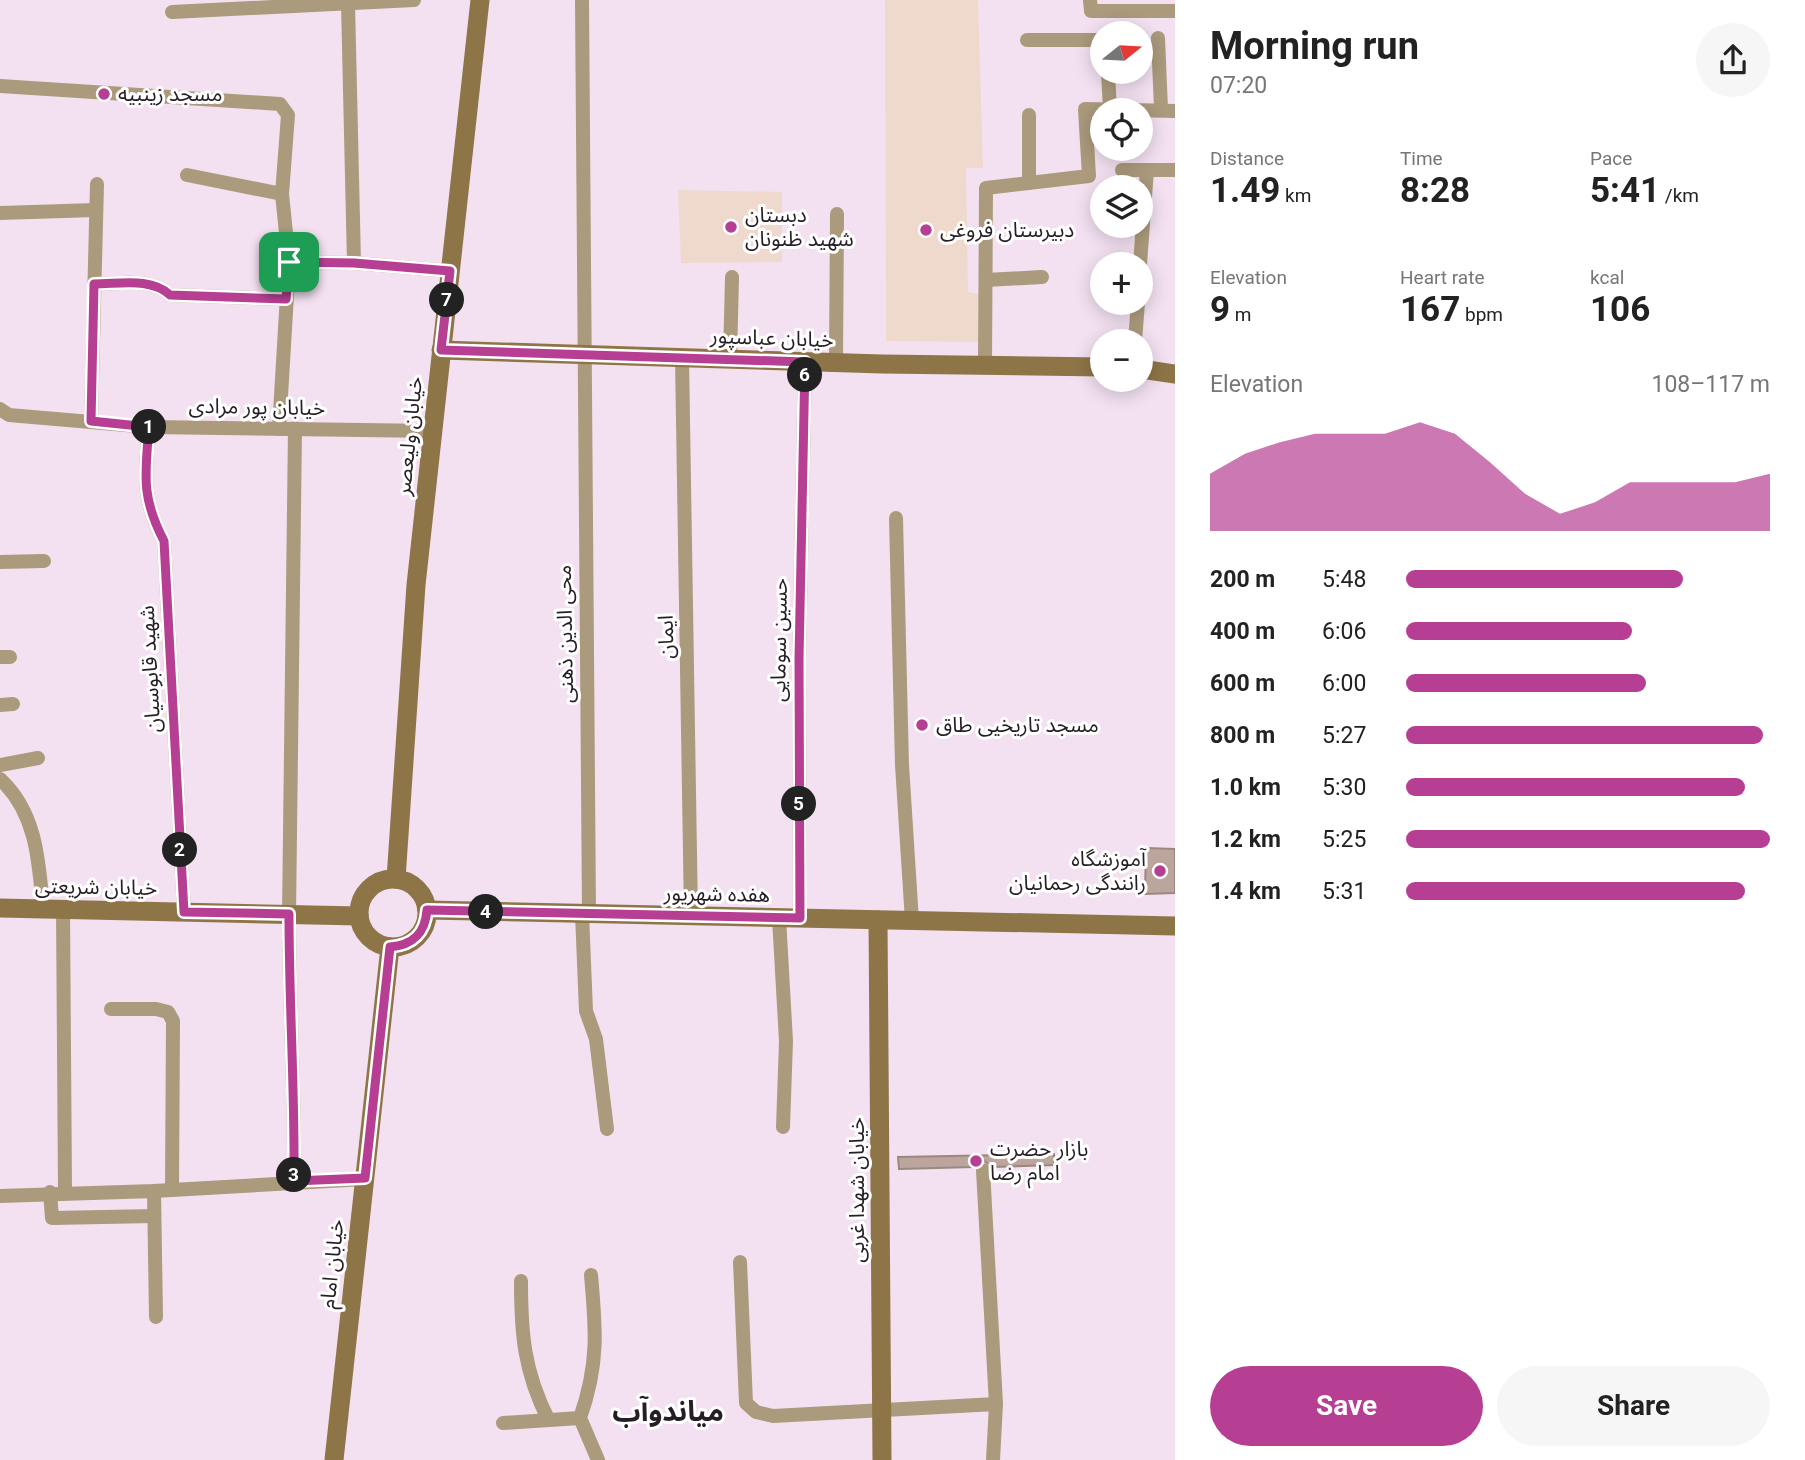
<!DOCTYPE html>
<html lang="en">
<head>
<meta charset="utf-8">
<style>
  :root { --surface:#fff; --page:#f6f6f6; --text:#222; --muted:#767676; --accent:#b63f94 }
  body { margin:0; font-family:Roboto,"Noto Sans Arabic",sans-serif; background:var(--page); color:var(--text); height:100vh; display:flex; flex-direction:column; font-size:26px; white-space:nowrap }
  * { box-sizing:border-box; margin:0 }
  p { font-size:23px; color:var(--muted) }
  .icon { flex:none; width:38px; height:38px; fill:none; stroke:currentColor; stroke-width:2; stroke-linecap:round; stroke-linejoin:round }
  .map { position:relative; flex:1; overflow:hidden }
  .drawer { display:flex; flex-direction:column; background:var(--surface); width:630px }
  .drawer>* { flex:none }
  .needle { width:46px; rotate:72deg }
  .tools { position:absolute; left:1090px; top:21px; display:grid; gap:14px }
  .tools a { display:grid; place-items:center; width:63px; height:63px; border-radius:50%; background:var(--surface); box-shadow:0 4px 18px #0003; font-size:35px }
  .pin { position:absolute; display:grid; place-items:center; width:60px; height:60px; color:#fff; margin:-30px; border-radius:14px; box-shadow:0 4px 10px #0006 }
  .km { position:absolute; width:35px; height:35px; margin:-18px; border-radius:50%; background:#222; color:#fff; font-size:19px; line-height:35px; text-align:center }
  .round { display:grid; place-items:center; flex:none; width:74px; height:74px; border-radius:37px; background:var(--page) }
  .overview { display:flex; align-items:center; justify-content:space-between; height:119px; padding:0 35px }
  h1 { font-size:38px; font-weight:700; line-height:52px }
  .figures { display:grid; grid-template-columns:repeat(3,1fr); gap:10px; height:119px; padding:7px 35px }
  .figures div { display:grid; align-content:center }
  .figures b { font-size:35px; font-weight:700 }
  .figures small { font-size:19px; font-weight:400 }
  .figures p { font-size:19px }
  .chart { height:196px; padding:14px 35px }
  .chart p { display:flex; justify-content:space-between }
  .chart svg { width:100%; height:126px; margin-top:7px; fill:var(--accent); opacity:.7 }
  .primary-button { display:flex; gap:14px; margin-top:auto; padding:14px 35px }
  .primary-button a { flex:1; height:80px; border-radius:42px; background:var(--accent); color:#fff; font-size:28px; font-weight:700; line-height:80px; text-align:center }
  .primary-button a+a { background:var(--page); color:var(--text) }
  ul { padding:0 35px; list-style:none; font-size:23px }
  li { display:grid; grid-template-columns:112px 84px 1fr; align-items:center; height:52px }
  li i { height:18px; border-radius:9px; background:var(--accent) }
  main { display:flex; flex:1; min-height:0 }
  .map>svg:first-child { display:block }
  .education { fill:#efd9cc }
  .building { fill:#bba59c; stroke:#9c877f; stroke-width:2 }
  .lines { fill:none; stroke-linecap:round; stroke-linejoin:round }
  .minor { stroke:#ab9a7c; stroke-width:14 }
  .secondary { stroke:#8d7547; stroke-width:19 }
  .route-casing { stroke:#fff; stroke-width:14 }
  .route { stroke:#b63f94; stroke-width:9 }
  .poi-dot { fill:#b63f94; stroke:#fff; stroke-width:2.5 }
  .labels { text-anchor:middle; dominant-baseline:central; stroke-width:6; stroke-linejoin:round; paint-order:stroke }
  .poi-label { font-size:21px; fill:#251e24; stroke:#fff; text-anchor:start }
  .street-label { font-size:21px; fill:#251e24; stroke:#fff }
  .district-label { font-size:28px; font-weight:bold; fill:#251e24; stroke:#fff }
</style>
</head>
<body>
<main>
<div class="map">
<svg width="1175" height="1460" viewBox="0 0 1175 1460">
  <rect width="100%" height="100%" fill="#f3e1f1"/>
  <g class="education">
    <polygon points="885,0 978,0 983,168 966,168 968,292 981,295 979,342 886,341"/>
    <polygon points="678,190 782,192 782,262 681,263"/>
  </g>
  <g class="building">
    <polygon points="1146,848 1175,849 1175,893 1145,894"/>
    <polygon points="1054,1154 1054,1165 992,1167 983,1160 974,1167 899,1169 898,1157"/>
  </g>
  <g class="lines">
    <g class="minor">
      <polyline points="582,0 589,914"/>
      <polyline points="1090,0 1091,11 1175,11"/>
      <polyline points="348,3 354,263"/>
      <polyline points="172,12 414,0"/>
      <polyline points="1158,38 1161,109"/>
      <polyline points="1027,40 1102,40"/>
      <polyline points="1108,72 1110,110"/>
      <polyline points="0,86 280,104 288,115 282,194 289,262 279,429"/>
      <polyline points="1122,170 1175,170"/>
      <polyline points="187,175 282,194"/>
      <polyline points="1029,183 1029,115"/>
      <polyline points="0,213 96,210"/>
      <polyline points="289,262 354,263 450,271"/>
      <polyline points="1140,264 1147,170"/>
      <polyline points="986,280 1042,277"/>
      <path d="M94 284C120 284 151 277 170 295L286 299"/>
      <polyline points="1135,341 1138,303"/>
      <polyline points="682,358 691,916"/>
      <polyline points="730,359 732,277"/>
      <polyline points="836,363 837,214"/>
      <polyline points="985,366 986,188 1089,176 1085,109 1175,111"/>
      <polyline points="0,409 9,415 149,427 432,431"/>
      <polyline points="91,421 97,184"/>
      <path d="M149 427C145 474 141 498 164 541L184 912"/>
      <polyline points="896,518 902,765 912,921"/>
      <polyline points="0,562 44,561"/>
      <polyline points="0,657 10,657"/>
      <polyline points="0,705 13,704"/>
      <polyline points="0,765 38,758"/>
      <path d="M0 779C37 813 39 863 43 909"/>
      <polyline points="63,909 65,1191"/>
      <polyline points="582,914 586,1011 596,1039 607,1129"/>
      <polyline points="779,918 786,1041 783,1127"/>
      <polyline points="800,918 799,659 805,362"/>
      <polyline points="111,1009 156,1009 168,1012 173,1021 172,1190"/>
      <polyline points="983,1170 996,1404 993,1460"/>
      <path d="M294 1181C295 1092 289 1003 289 914L295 428"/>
      <polyline points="154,1191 156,1317"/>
      <polyline points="50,1192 52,1218 154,1216"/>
      <polyline points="0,1196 154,1191 365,1179"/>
      <polyline points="740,1262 746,1403 756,1412 773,1416 996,1404"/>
      <path d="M591 1275C596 1330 599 1364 580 1418L598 1460"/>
      <path d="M521 1281C521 1334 524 1371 548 1419"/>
      <polyline points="503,1423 580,1418"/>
    </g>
    <g class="secondary">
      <polyline points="441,350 882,364 1102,367"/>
      <polyline points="1141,369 1175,374"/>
      <polyline points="396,879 416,585 480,0"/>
      <circle cx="393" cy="913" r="34"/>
      <polyline points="0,908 359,916"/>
      <polyline points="427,910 1175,926"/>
      <polyline points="878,920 882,1460"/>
      <polyline points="334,1460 390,947"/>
    </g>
  </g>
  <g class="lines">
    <defs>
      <path id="route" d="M289 262 354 263 450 271 441 350 805 362 799 659 800 918 427 910C425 934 413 945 390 947L365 1178 294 1181C295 1092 289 1003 289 914L184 912 164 541C141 497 145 475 149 427L91 421 94 284C120 284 151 277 170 295L286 299Z"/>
    </defs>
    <use href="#route" class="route-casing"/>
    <use href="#route" class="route"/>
  </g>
  <g class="poi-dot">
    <circle cx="104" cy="94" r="7"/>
    <circle cx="731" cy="227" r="7"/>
    <circle cx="926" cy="230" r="7"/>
    <circle cx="922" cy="725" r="7"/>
    <circle cx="1160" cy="871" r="7"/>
    <circle cx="976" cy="1161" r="7"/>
  </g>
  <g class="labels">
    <g class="poi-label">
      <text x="118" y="94">مسجد زینبیه</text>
      <text x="745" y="215">دبستان<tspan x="745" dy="24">شهید ظنونان</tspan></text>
      <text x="940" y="230">دبیرستان فروغی</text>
      <text x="936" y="725">مسجد تاریخیی طاق</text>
      <text x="1146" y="859" text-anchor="end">آموزشگاه<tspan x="1146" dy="24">رانندگی رحمانیان</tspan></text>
      <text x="990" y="1149">بازار حضرت<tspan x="990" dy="24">امام رضا</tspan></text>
    </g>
    <g class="street-label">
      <text transform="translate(772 338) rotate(2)">خیابان عباسپور</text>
      <text transform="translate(257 407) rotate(1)">خیابان پور مرادی</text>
      <text transform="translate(409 436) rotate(-84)">خیابان ولیعصر</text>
      <text transform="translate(565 634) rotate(-91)">محی الدین ذهنی</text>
      <text transform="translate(666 637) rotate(-91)">ایمان</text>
      <text transform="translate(779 640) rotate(-89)">حسین سومایی</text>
      <text transform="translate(150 669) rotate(-93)">شهید قابوسیان</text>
      <text transform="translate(96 887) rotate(1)">خیابان شریعتی</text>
      <text transform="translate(717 894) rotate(1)">هفده شهریور</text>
      <text transform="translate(857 1190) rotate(-90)">خیابان شهدا غربی</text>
      <text transform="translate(332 1264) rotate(-84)">خیابان امام</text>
    </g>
    <g class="district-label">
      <text x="668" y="1411">میاندوآب</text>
    </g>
  </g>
</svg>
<div class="tools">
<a><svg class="needle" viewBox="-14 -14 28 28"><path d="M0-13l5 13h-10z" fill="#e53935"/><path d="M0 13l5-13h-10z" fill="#767676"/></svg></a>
<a><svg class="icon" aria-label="locate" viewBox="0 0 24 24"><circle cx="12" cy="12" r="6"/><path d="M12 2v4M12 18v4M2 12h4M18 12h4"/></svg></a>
<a><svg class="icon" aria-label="layers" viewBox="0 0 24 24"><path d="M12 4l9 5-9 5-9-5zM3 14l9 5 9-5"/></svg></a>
<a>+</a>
<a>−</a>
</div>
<div class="pin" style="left:289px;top:262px;background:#1e9e55"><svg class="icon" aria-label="arrive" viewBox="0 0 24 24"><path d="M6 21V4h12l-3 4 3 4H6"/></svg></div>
<b class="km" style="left:149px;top:427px">1</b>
<b class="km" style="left:180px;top:850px">2</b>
<b class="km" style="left:294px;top:1175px">3</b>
<b class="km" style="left:486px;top:912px">4</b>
<b class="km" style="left:799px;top:804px">5</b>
<b class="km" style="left:805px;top:375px">6</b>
<b class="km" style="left:447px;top:300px">7</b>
</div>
<section class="drawer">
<div class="overview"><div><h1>Morning run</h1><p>07:20</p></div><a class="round"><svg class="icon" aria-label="share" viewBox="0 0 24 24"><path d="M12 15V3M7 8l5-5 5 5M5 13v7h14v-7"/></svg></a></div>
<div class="figures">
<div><p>Distance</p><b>1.49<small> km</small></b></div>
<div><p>Time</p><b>8:28</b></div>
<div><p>Pace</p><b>5:41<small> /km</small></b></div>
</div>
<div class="figures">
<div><p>Elevation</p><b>9<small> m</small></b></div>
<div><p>Heart rate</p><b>167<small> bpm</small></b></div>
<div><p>kcal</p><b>106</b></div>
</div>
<div class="chart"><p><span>Elevation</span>108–117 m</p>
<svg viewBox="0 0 160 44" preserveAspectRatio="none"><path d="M0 44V24L10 17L20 13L30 10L40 10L50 10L60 6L70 10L80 20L90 31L100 38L110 34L120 27L130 27L140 27L150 27L160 24V44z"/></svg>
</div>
<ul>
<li><b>200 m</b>5:48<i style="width:76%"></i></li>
<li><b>400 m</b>6:06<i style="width:62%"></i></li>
<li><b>600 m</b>6:00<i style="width:66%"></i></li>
<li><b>800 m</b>5:27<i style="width:98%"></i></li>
<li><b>1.0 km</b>5:30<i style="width:93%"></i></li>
<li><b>1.2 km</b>5:25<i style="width:100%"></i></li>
<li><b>1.4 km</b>5:31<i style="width:93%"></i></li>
</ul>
<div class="primary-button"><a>Save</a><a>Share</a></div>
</section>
</main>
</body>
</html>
